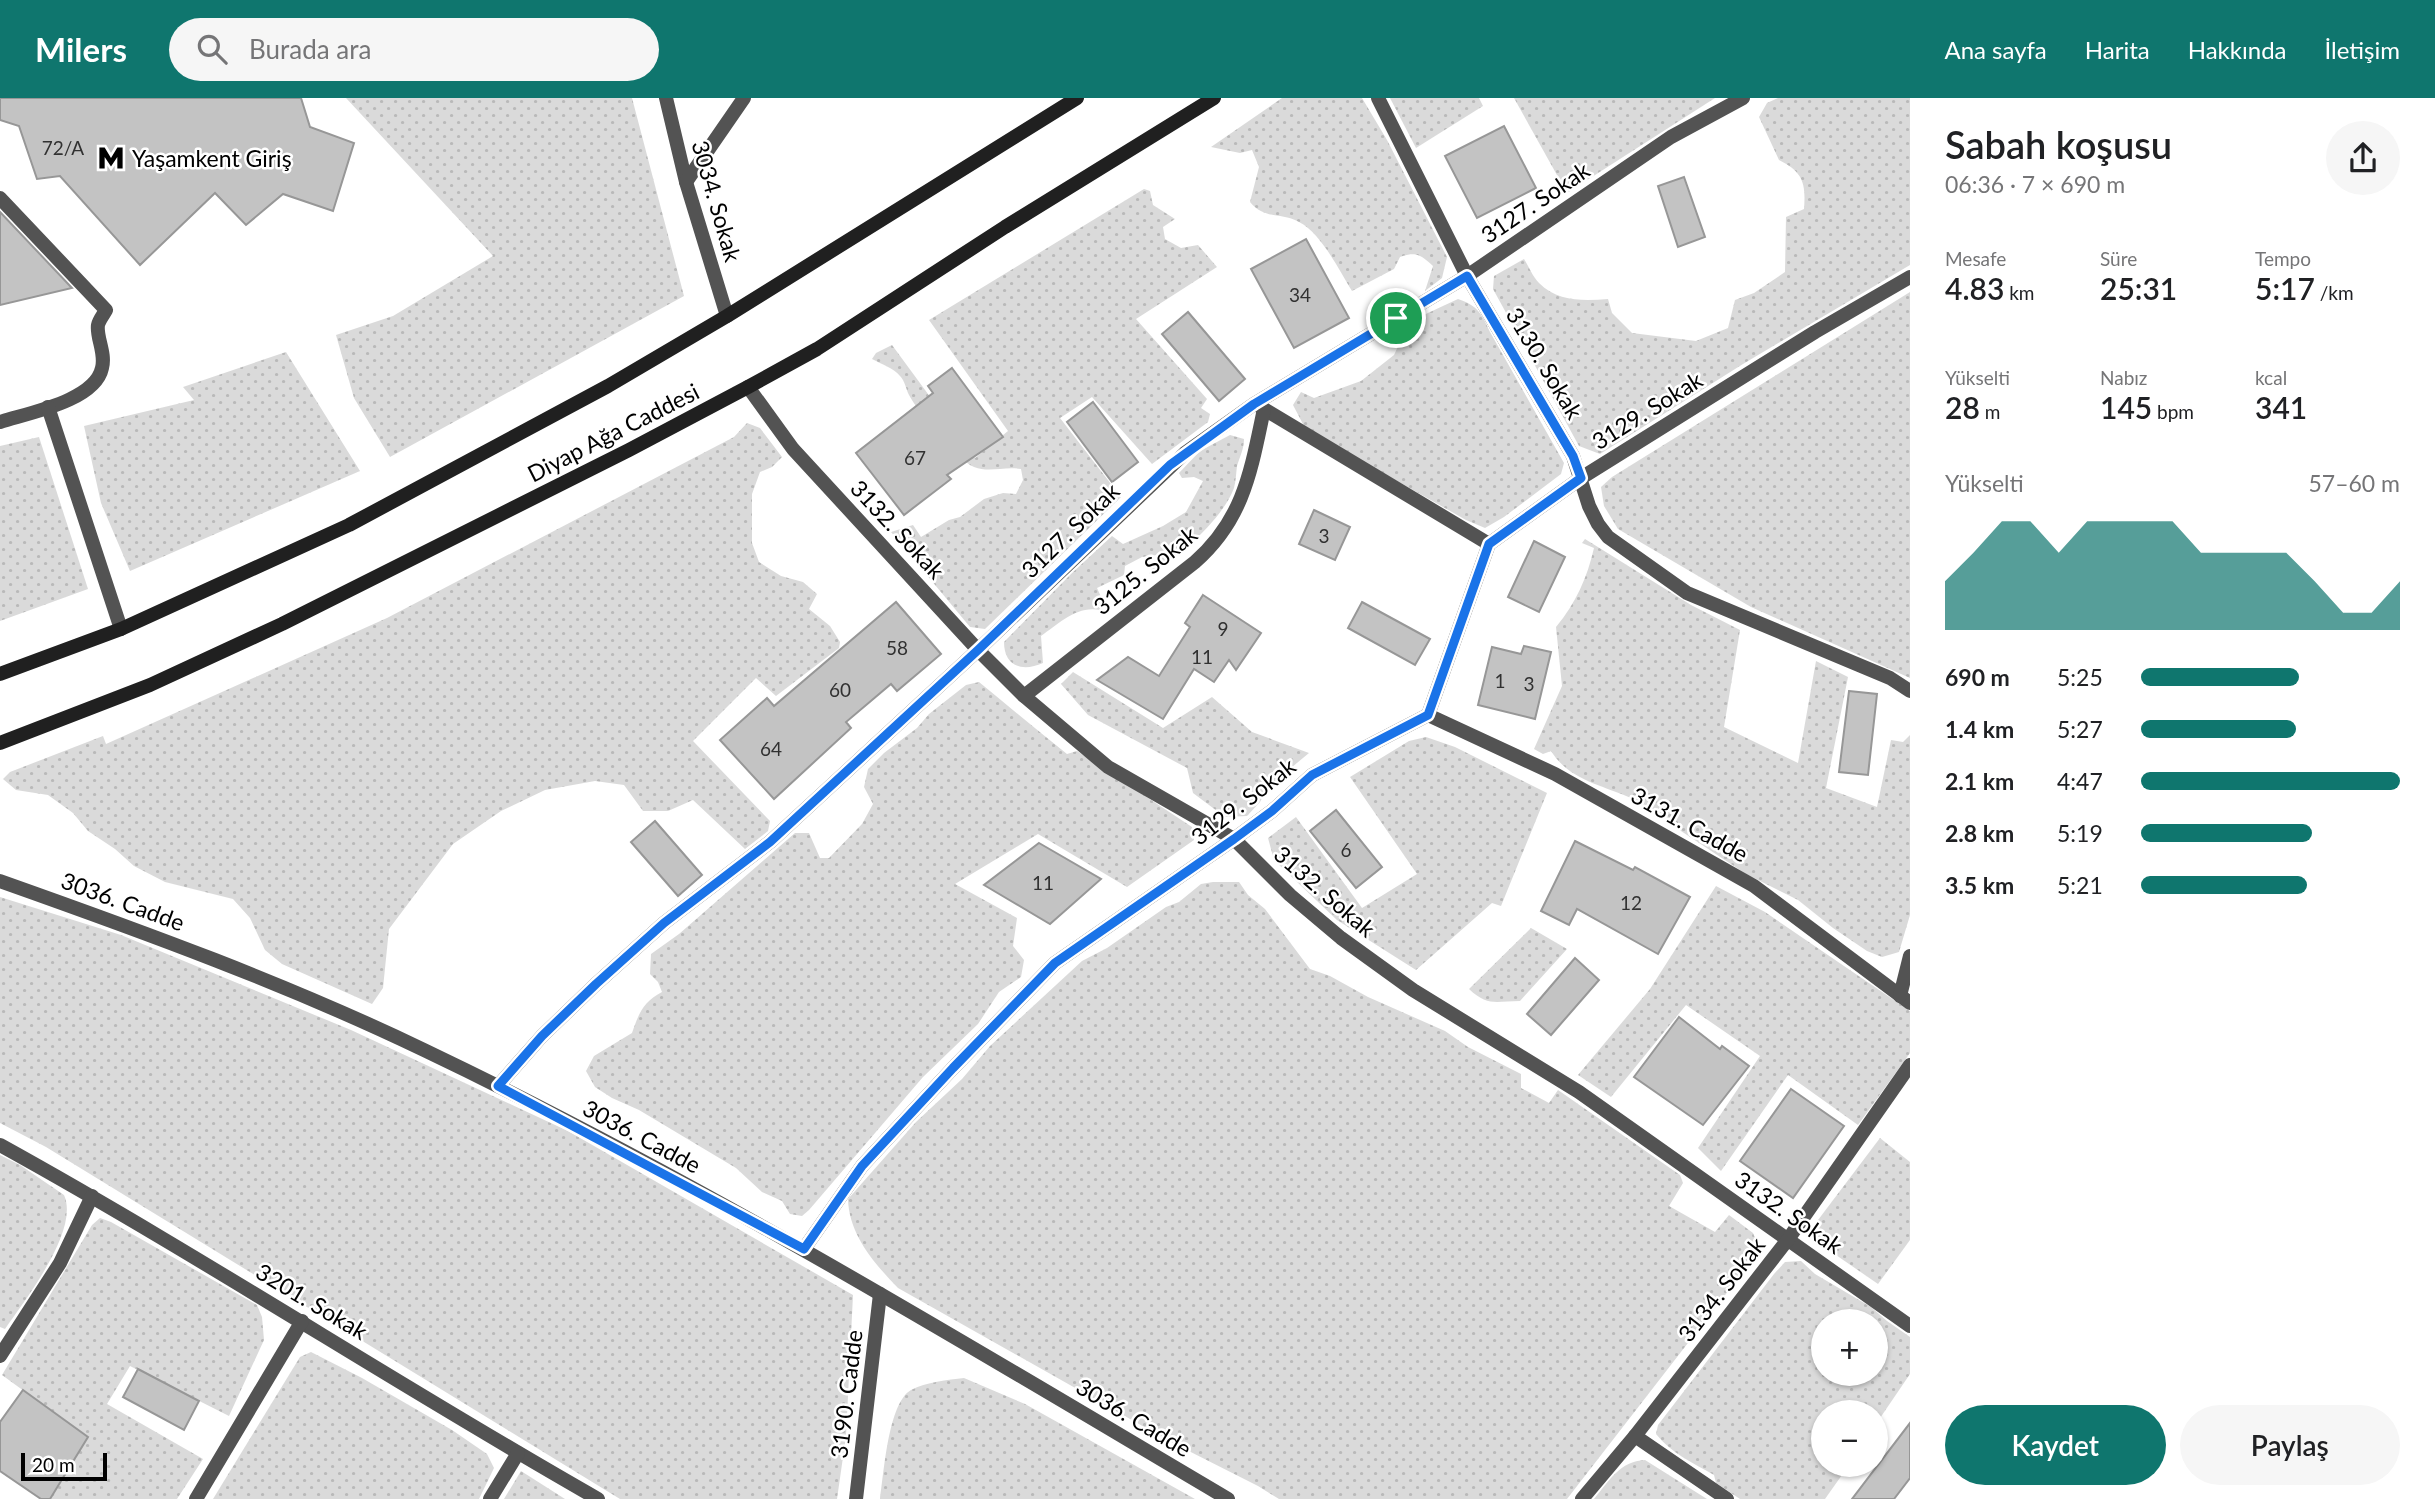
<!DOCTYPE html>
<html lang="tr">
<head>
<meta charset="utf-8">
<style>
  :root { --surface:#fff; --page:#f6f6f6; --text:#202124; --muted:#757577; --accent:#0f766e }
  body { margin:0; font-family:Lato,sans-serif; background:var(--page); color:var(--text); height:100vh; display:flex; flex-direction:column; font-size:26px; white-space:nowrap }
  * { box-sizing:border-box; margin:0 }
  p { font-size:23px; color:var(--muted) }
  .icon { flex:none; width:38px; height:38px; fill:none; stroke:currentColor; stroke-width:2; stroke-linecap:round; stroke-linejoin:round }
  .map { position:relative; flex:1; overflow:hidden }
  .panel { display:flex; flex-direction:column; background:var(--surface); width:525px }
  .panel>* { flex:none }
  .fabs { position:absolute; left:1811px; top:1211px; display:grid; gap:14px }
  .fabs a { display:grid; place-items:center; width:77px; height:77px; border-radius:50%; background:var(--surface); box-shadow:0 2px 5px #0004; font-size:35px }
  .scale { position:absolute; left:21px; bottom:18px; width:86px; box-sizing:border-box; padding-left:7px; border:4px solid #000; border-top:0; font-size:19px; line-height:24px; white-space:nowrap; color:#000; -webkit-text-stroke:5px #fff; paint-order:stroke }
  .pin { position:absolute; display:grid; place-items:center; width:60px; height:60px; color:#fff; margin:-30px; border:4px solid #fff; border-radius:50%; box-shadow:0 2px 7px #0007 }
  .round { display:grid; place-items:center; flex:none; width:74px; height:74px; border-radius:37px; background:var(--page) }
  .overview { display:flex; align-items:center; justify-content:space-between; height:119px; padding:0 35px }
  h1 { font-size:38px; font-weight:600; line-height:52px }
  .metrics { display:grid; grid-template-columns:repeat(3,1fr); gap:10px; height:119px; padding:7px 35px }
  .metrics div { display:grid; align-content:center }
  .metrics b { font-size:30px; font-weight:600 }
  .metrics small { font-size:19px; font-weight:400 }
  .metrics p { font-size:19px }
  .chart { height:196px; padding:14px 35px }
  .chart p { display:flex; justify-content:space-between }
  .chart svg { width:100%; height:126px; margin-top:7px; fill:var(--accent); opacity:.7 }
  .primary-button { display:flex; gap:14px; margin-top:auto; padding:14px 35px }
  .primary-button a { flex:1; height:80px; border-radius:42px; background:var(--accent); color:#fff; font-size:28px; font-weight:600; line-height:80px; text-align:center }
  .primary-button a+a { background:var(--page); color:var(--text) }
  ul { padding:0 35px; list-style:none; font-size:23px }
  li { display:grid; grid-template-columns:112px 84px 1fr; align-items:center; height:52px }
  li i { height:18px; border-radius:9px; background:var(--accent) }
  header { display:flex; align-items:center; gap:42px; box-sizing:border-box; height:98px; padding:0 35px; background:var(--accent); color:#fff }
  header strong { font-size:33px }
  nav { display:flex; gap:38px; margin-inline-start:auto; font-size:24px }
  .search { width:490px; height:63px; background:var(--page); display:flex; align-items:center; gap:18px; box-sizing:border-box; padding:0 24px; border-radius:38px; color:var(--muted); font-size:26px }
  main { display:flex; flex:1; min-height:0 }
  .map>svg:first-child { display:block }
  .grass { fill:url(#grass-dots); fill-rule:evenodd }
  .building { fill:#c3c3c3; stroke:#979797; stroke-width:2 }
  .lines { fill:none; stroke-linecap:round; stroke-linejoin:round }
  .service { stroke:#535353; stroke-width:14 }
  .minor { stroke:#535353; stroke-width:14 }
  .tertiary { stroke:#535353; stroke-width:14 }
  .secondary { stroke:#202020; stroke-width:14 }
  .route-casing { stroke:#fff; stroke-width:14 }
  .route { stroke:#1a73e8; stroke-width:9 }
  .labels { text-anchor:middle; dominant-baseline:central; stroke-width:5; stroke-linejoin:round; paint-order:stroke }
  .number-label { font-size:19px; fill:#313131 }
  .poi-label { font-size:23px; fill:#000; stroke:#fff; text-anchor:start }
  .street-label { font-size:23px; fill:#000; stroke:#fff }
</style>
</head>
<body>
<header>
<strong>Milers</strong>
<div class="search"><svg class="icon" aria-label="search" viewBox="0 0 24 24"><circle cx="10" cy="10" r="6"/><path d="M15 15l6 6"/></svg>Burada ara</div>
<nav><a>Ana sayfa</a><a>Harita</a><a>Hakkında</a><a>İletişim</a></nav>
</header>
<main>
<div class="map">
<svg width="1910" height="1401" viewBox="0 0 1910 1401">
  <defs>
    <pattern id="grass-dots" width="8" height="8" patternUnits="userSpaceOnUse" patternTransform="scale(1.75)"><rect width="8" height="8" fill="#dadada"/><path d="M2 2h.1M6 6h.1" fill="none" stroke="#b9b9b9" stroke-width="1.8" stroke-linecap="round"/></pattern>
  </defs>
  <rect width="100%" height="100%" fill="#fff"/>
  <g class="grass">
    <polygon points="346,0 632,0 684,198 390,359 354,300 336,237 393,218 493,158"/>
    <path d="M1282 0H1362L1387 42 1447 159 1442 180 1425 193 1433 168C1421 157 1416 153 1400 159L1394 171 1352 193C1339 172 1321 135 1299 124 1280 114 1265 122 1250 104L1259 69 1252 52 1240 55 1211 49Z"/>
    <polygon points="1390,0 1479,0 1483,8 1416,50"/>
    <polygon points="1514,0 1715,0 1567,95"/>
    <path d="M1778 0H1910V167L1743 266 1600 356 1579 348 1493 191 1494 178 1524 161C1529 169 1533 179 1539 185 1558 204 1584 203 1608 201L1612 215 1632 235 1696 243 1728 230 1735 202 1754 195 1785 174 1786 119 1804 111C1806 85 1803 74 1779 62L1759 19 1767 5Z"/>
    <path d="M1144 91 1150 93 1153 107 1175 121 1163 129 1165 141 1181 150 1198 147 1217 169 1136 221 1207 301 1201 310 1210 316 1208 324 1152 366 1092 299 1060 320 1121 399 985 531 970 529 891 434 913 427 921 439 949 422 960 419 984 401 1003 395 1016 396 1023 382 1021 371C1004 368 990 375 974 369 957 362 918 314 909 297 906 291 905 283 900 278 894 270 881 266 872 261L876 255 892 247 975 360 1008 333 929 222Z"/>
    <polygon points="1910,194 1910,580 1751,509 1618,431 1604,408 1601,389 1612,379"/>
    <path d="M1458 201C1477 207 1482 216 1490 234L1564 365 1561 376 1504 419 1485 430 1466 422 1323 341 1304 328 1293 307 1301 294 1314 300 1361 283 1394 257 1403 238 1400 228Z"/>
    <polygon points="286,254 360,373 130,473 101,405 84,328 194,302 183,289"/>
    <polygon points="747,325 760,330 782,359 772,369 760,374 752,396 752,445 759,464 781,478 803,484 817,496 809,511 830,528 840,544 839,550 776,598 756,580 693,643 770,723 768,733 745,751 693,702 668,713 643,713 624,687 595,683 545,692 501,713 453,746 389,831 383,890 372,906 282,866 265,852 250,820 233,801 165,784 134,768 115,751 88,733 73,715 48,697 16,692 3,681 10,674 103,638 106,646 387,520 734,339"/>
    <path d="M1230 337 1244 341C1244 351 1240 358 1237 368 1236 375 1236 383 1234 390 1222 422 1178 460 1149 476L1157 457 1142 459 1125 468 1124 477 1097 490 1103 503 1100 512C1077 507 1058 526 1041 538L1043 565C1023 574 1004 569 1004 544L1071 476 1112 438 1123 446 1163 428 1186 414 1203 383 1194 379 1182 380 1179 375 1200 353Z"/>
    <polygon points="39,339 88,491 0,523 0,348"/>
    <path d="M1585 441 1691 507 1740 532 1724 629 1798 665 1816 563 1848 579 1826 690 1877 709 1891 642 1903 644 1910 637V817L1899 854 1882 859 1867 853 1833 830 1798 802 1746 776 1681 733C1673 721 1660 720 1649 713 1642 709 1637 703 1631 700 1602 687 1569 682 1551 653L1543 656 1534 651 1562 588 1556 529C1576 505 1587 480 1594 450L1582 445Z"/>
    <polygon points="1073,574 1163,630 1212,599 1252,634 1309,655 1268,689 1260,704 1247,718 1225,719 1193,695 1187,670 1088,617 1061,586"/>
    <path d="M979 584C1008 608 1037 632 1067 656L1077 653 1192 729 1194 742 1127 789 1038 736 955 786 1017 820 1013 848 1024 862 1021 879 999 894 978 926 923 979 809 1112 802 1118 790 1116 782 1103 762 1094 736 1070 639 1012 612 1000 595 989 586 973 594 958 632 935C639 915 643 904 662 894L658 884 650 876 651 856 679 836 795 735H809L820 760H829L862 726 873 706 864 689 868 671 884 655 917 630 929 616 966 587Z"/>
    <polygon points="1426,639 1455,649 1547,695 1501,808 1492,805 1416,872 1337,822 1274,762 1268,740 1296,719 1362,810 1417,776 1350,679 1409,643"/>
    <path d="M1213 784H1239L1248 797 1265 811 1310 871 1330 878 1368 899 1445 933 1468 949 1521 976V990L1549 1005 1558 992 1680 1077 1683 1085 1669 1108 1715 1134 1729 1117 1753 1135 1760 1152 1567 1401H1279L1258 1388 1169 1343 898 1190C874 1165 849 1137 848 1101L916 1024 962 981 990 948 1082 863 1107 850 1166 809 1179 804 1201 786Z"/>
    <polygon points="1716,788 1765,814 1910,913 1910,955 1858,1027 1788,977 1721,1073 1698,1050 1760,958 1686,907 1611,999 1578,977 1650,891"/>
    <polygon points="0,799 121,837 351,932 568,1033 853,1197 846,1338 837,1401 620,1401 46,1049 0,1025"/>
    <path d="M1531 830 1567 851 1520 903C1496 903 1488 909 1469 891Z"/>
    <polygon points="1880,1040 1910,1064 1910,1142 1878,1186 1820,1146 1812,1137 1815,1126"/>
    <path d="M0 1057 20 1067 64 1097C80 1132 25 1202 5 1231L0 1229Z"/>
    <polygon points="100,1120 111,1124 257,1207 262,1219 264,1242 229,1318 130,1268 107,1306 203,1361 177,1401 50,1401 87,1339 2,1277 92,1127"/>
    <path d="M1801 1163 1815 1176 1871 1209 1887 1223 1910 1239V1276L1876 1326V1314H1824V1367H1849L1825 1401H1740L1716 1385 1714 1377C1693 1365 1671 1355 1656 1336L1658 1327 1774 1176 1785 1164ZM1824 1223H1876V1276H1824Z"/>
    <polygon points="311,1254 362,1280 452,1332 487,1356 494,1370 479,1401 213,1401 300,1259"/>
    <path d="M964 1280 1025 1306 1195 1401H880C884 1376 888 1305 911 1292 926 1284 948 1282 964 1280Z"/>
    <path d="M1645 1362 1707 1401H1594C1609 1383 1620 1363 1645 1362Z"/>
    <polygon points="521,1373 565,1401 504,1401"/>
  </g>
  <g class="building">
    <polygon points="0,0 301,0 310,29 354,45 333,113 283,96 246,127 215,95 140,167 60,78 37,81 19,28 0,22"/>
    <polygon points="1504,28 1536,90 1477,120 1445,58"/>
    <polygon points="1684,79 1705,139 1678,149 1658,88"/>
    <polygon points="0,114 72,190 0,207"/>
    <polygon points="1306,141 1349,220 1294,250 1251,171"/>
    <polygon points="1188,214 1245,281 1219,303 1162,236"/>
    <polygon points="952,270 1003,339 947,377 951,381 904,417 856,355 933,295 928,288"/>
    <polygon points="1093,304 1138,364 1112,384 1067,324"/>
    <polygon points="1314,412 1350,429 1335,462 1299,446"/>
    <polygon points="1534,443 1565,459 1539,514 1508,499"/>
    <polygon points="1203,497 1261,535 1236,572 1229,562 1214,584 1194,571 1163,621 1097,582 1128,559 1159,578 1190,529 1185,525"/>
    <polygon points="896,504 941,556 897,593 891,586 846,624 851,630 774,701 720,642 767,600 774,608"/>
    <polygon points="1362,504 1430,541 1415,567 1348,530"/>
    <polygon points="1524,548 1551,554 1535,621 1478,607 1492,549 1521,556"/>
    <polygon points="1849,593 1877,596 1868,677 1839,674"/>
    <polygon points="1336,712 1382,769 1356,790 1310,733"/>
    <polygon points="655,723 702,777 678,798 631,744"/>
    <polygon points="1575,743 1633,772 1635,769 1690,799 1658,856 1577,811 1569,827 1541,813"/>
    <polygon points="1039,745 1101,781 1050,826 984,787"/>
    <polygon points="1575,860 1599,882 1551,937 1527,916"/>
    <polygon points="1679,919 1720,951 1722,948 1749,968 1703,1027 1634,979"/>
    <polygon points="1791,991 1844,1028 1793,1100 1740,1063"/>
    <polygon points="138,1271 199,1303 184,1332 123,1299"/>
    <polygon points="23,1292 88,1339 50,1401 41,1401 0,1373 0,1324"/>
    <polygon points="1910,1325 1910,1380 1894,1401 1852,1401"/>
  </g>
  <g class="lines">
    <g class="service">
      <path d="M0 100 106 212C104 216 99 222 98 227 96 239 106 255 102 270 95 303 28 315 0 324"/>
      <polyline points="48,309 121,531"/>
    </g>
    <g class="minor">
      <polyline points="666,0 686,84 727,218"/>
      <polyline points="1378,0 1467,178 1573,358 1589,408 1598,426 1608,439 1687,495 1890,580 1910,593"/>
      <polyline points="686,84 744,0"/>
      <polyline points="748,289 793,351 978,552 1024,598 1108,669 1234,741 1290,797 1341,840 1413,892 1579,994 1910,1228"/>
      <polyline points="1259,308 1489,446"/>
      <path d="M1024 598 1195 464C1244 421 1251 372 1264 311"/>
      <polyline points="1428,617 1555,676 1754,788 1910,905"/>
      <polyline points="1900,898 1910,858"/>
      <polyline points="498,988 542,938 596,886 664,825 770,744 978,552 1185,355 1254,306 1467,178 1671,39 1743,0"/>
      <path d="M0 1047C203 1159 397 1287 598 1401"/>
      <polyline points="804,1151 862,1068 953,970 1055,865 1234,741 1272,713 1312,677 1428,617 1489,446 1581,380 1815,234 1910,179"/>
      <polyline points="0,1258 60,1165 92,1098"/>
      <polyline points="1635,1338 1727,1401"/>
      <polyline points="196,1401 302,1223"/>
      <polyline points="490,1401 518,1355"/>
      <polyline points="856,1401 880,1196"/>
      <polyline points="1582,1401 1635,1338 1789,1140 1910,967"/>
    </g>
    <path class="tertiary" d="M0 783C144 834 287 886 424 952 701 1084 964 1245 1228 1401"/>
    <g class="secondary">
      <polyline points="0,576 121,531 349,427 608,288 727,218 1077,0"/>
      <polyline points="0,645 150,587 282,526 629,352 748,289 817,251 1005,129 1214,0"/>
    </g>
  </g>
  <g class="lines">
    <defs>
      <polygon id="route" points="1467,178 1573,358 1581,380 1489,446 1428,617 1312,677 1272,713 1234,741 1055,865 953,970 862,1068 804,1151 498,988 542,938 596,886 664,825 770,744 978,552 1170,367 1254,306"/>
    </defs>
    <use href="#route" class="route-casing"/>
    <use href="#route" class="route"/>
  </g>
  <defs>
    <symbol id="metro-bare" viewBox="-9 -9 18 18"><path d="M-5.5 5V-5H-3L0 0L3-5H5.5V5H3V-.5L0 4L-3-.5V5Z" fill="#000" stroke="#fff" stroke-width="2.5" paint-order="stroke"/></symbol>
  </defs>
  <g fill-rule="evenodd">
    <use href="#metro-bare" x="92" y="41" width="38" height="38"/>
  </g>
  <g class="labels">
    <g class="number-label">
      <text x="63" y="49">72/A</text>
      <text x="1300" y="196">34</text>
      <text x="915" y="359">67</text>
      <text x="1324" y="437">3</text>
      <text x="1223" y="530">9</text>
      <text x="897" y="549">58</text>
      <text x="1202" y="558">11</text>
      <text x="1500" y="582">1</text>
      <text x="1529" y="585">3</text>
      <text x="840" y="591">60</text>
      <text x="771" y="650">64</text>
      <text x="1346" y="751">6</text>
      <text x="1043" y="784">11</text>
      <text x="1631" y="804">12</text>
    </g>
    <g class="poi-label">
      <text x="132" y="60">Yaşamkent Giriş</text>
    </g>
    <g class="street-label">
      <text transform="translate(717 103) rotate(74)">3034. Sokak</text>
      <text transform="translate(1535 104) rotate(-34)">3127. Sokak</text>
      <text transform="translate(1545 265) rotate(59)">3130. Sokak</text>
      <text transform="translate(1647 312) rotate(-32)">3129. Sokak</text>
      <text transform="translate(613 334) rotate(-27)">Diyap Ağa Caddesi</text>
      <text transform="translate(898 431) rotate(47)">3132. Sokak</text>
      <text transform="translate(1070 432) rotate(-44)">3127. Sokak</text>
      <text transform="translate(1145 472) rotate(-39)">3125. Sokak</text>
      <text transform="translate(1243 703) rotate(-38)">3129. Sokak</text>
      <text transform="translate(1690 726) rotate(29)">3131. Cadde</text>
      <text transform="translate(1325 793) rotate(41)">3132. Sokak</text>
      <text transform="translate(123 803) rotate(20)">3036. Cadde</text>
      <text transform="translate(642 1038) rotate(28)">3036. Cadde</text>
      <text transform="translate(1789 1114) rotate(35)">3132. Sokak</text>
      <text transform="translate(1721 1191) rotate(-52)">3134. Sokak</text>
      <text transform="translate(312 1203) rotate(31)">3201. Sokak</text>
      <text transform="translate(846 1296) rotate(-83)">3190. Cadde</text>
      <text transform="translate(1134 1319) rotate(31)">3036. Cadde</text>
    </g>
  </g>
</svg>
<div class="fabs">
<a>+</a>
<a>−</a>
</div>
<div class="scale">20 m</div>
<div class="pin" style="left:1396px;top:220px;background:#1e9e55"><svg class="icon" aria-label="arrive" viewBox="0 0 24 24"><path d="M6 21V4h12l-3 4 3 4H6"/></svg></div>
</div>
<section class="panel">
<div class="overview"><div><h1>Sabah koşusu</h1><p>06:36 · 7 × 690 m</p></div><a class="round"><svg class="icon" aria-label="share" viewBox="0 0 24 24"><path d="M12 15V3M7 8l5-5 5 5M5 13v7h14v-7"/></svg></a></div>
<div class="metrics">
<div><p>Mesafe</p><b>4.83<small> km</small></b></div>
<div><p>Süre</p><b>25:31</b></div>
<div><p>Tempo</p><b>5:17<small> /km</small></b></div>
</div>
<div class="metrics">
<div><p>Yükselti</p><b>28<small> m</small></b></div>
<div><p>Nabız</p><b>145<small> bpm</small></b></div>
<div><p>kcal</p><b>341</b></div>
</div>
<div class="chart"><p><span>Yükselti</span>57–60 m</p>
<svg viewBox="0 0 160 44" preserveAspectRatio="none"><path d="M0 44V27L10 17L20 6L30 6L40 17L50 6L60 6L70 6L80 6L90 17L100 17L110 17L120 17L130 27L140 38L150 38L160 27V44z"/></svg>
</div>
<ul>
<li><b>690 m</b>5:25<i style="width:61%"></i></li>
<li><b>1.4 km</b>5:27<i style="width:60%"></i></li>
<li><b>2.1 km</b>4:47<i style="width:100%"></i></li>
<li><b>2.8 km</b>5:19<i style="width:66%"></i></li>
<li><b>3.5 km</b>5:21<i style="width:64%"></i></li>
</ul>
<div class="primary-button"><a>Kaydet</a><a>Paylaş</a></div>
</section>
</main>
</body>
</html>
